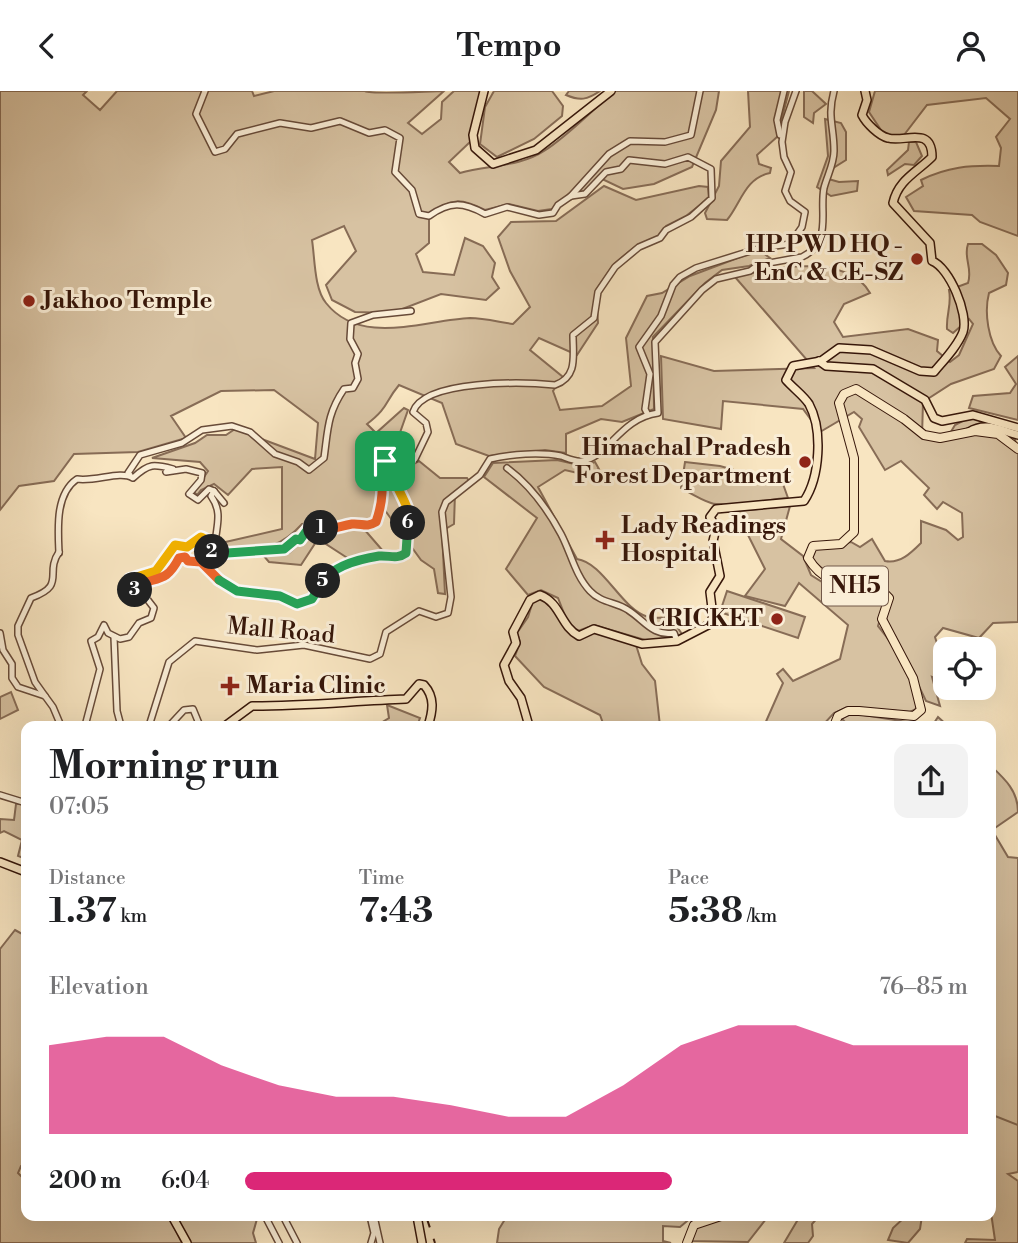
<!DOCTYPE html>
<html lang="en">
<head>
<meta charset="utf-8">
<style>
  :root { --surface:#fff; --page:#f2f2f2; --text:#202124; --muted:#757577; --accent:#db2777 }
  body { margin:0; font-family:"Libre Bodoni",serif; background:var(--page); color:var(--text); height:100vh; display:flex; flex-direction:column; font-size:26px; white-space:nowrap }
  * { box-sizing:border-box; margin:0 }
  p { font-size:23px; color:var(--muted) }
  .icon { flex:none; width:38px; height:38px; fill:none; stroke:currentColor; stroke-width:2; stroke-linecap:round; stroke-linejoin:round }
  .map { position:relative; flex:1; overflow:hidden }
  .panel { position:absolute; left:21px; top:630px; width:975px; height:500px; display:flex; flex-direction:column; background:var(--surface); border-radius:14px; box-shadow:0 7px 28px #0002 }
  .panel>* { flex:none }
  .fabs { position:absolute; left:933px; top:546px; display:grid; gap:14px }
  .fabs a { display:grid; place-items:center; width:63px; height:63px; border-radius:14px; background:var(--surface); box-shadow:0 7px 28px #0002; font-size:35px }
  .pin { position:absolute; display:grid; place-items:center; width:60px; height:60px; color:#fff; margin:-30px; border-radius:14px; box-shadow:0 4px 10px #0006 }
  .km { position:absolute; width:35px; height:35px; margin:-18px; border-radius:50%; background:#222; color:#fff; font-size:19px; line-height:35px; text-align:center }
  .round { display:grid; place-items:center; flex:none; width:74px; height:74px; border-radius:14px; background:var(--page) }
  .head { display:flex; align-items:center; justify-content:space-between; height:119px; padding:0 28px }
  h1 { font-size:38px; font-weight:700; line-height:52px }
  .metrics { display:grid; grid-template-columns:repeat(3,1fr); gap:10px; height:119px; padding:7px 28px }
  .metrics div { display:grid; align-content:center }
  .metrics b { font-size:35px; font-weight:700 }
  .metrics small { font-size:19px; font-weight:400 }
  .metrics p { font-size:19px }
  .chart { height:196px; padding:14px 28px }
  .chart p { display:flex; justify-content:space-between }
  .chart svg { width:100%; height:126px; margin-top:7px; fill:var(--accent); opacity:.7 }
  ul { padding:0 28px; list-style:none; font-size:23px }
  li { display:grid; grid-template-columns:112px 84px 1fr; align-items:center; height:52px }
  li i { height:18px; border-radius:9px; background:var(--accent) }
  header { display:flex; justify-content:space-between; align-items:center; height:91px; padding:0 28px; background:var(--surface); font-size:32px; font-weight:700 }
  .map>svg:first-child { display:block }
  .green { fill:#d7c2a2; stroke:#876c56; stroke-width:2 }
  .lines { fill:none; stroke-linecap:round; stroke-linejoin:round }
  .stream { stroke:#836953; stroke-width:2 }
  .minor-casing { stroke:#674a38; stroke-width:8 }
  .major-casing { stroke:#37170a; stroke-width:10 }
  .highway-casing { stroke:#37170a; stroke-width:10 }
  .minor { stroke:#faeed7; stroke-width:5 }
  .major { stroke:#f8e5c1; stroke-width:7 }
  .highway { stroke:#f8e5c1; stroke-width:8 }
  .rail { stroke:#37170a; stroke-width:2; stroke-dasharray:12 12; stroke-linecap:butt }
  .split-1-casing { stroke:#fff; stroke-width:14 }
  .split-2-casing { stroke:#fff; stroke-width:14 }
  .split-3-casing { stroke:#fff; stroke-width:14 }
  .split-4-casing { stroke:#fff; stroke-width:14 }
  .split-5-casing { stroke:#fff; stroke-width:14 }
  .split-6-casing { stroke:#fff; stroke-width:14 }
  .split-7-casing { stroke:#fff; stroke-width:14 }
  .split-1 { stroke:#f0652b; stroke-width:9 }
  .split-2 { stroke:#22a559; stroke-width:9 }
  .split-3 { stroke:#f5b400; stroke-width:9 }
  .split-4 { stroke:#f0652b; stroke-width:9 }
  .split-5 { stroke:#22a559; stroke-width:9 }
  .split-6 { stroke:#22a559; stroke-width:9 }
  .split-7 { stroke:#f5b400; stroke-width:9 }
  .poi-dot { fill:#8f2418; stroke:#faeed7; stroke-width:2.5 }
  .labels { text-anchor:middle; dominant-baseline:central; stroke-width:6; stroke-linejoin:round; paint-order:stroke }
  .shield { fill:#faeed7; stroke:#725848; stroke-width:2 }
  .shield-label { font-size:23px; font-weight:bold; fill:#37170a }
  .poi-label { font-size:24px; font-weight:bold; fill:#37170a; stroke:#faeed7; text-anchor:end }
  .street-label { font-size:24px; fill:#37170a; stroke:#faeed7 }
</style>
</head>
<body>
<header><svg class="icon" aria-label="back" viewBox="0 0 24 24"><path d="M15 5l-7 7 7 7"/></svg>Tempo<svg class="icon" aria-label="person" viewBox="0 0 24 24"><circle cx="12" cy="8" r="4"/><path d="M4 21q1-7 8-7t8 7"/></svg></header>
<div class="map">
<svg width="1018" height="1152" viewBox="0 0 1018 1152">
  <rect width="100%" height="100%" fill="#f8e5c1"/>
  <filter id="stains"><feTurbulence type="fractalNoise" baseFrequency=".00286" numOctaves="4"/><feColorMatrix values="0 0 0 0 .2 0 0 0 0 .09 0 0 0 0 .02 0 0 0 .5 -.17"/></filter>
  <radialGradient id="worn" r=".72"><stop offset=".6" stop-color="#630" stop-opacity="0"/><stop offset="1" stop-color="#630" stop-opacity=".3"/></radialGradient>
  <g class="green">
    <path d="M0 0H87L83 4 100 19 117 0H252L254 5 274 0H365C373 4 429 0 444 0L408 32 422 43 441 28 442 11 454 0H481L470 51 449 71 460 82C487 74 520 76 544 60 569 44 592 19 615 0H719L716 19 692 76 654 93 623 98 598 86 585 100 569 103 552 118 538 120 509 113 485 119C459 106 454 108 429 122V152L416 163 423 181 454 184 465 147 483 155 495 172 492 186 499 197 486 209 441 203 392 222 355 221 332 209 326 194 356 160 344 135 312 149C315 168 314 197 326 212 361 256 424 229 470 227 484 227 499 231 513 233L530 216 510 180 498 146 511 131 556 130 604 95 636 109 699 95 708 96 709 107 686 125 666 135 660 145 637 154 614 173 596 199 598 232 577 264 539 247 530 259 563 286 553 300 560 319 602 315 631 295 626 247 647 205 662 202 690 185 759 159 770 167 749 175 722 179 705 192 653 246 654 318 622 331 601 328 566 343V362L545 359 489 365 456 353 442 312 399 294C384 312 389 316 367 333L376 342 404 317 408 319 391 367 376 371 379 411 372 429 302 433C277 461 259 457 224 460L221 452 282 438V376L252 378 228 404 214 393 201 399 197 404 194 401 208 380 200 371 152 367 195 352 207 344H226L235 338 315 368 318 332 274 299 221 300 171 325 186 347 138 361 74 363 54 390 19 395 0 419Z"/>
    <polygon points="494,0 552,0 563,15 562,25 534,48 497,66 480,53 485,16"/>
    <path d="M569 0H600C587 9 580 10 566 4Z"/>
    <path d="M748 0H789L777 46 757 64 759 73 771 77 770 82C745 87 741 112 727 129L707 128 705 122 719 95 721 70 750 36Z"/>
    <polygon points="804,0 812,0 826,13 814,22 813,32 804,26"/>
    <path d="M875 0H1018V145L980 131 972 124 914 120 906 106 923 95 921 89C947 76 970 74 999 75L1001 57 996 46 1010 28 986 7 927 14 904 44 892 49 881 39 869 21Z"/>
    <polygon points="825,28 841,32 846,41 846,69 827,81 825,87 839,91 858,90 857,100 831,105 817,96 828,65"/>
    <polygon points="909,51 916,51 922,65 914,74 905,73 888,84 887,79 908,59"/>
    <path d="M968 153H982L996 164 1008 182 1006 194 989 202C984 221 988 251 1001 265L994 278 951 293 923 311 922 346 946 349 955 334 972 325 1012 339 1018 359V531L993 532 979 547 943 537 935 546 945 578V591L932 586 940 615 926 610 895 545 887 535 884 499C853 494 831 490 810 466L814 456 851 451 860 456 872 448 885 470C900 473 911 462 921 452V430L946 439 958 449 963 446 962 422 943 411 937 418 924 404 929 397 901 370 885 379 859 336 862 328 854 321 820 341 803 318 723 310 721 338 663 328 661 265 714 280 814 277 735 186C772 176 848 162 870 202L844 213 834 231 843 246 908 238 938 249 937 260 950 271 959 264 973 233 969 228 953 242 947 238C946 223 952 214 949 199L968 192C973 177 963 167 968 153Z"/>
    <polygon points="1018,265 1018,329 969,317 973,305 1010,302 1016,293 1005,276"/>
    <path d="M557 369 583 375 595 371 599 378 586 384 565 379 538 396 577 468C604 472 621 518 648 526 654 528 664 526 670 526L682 543 668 549H645L594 534 578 540 569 535 558 507 541 499 528 504 506 478 537 427 484 386 493 372Z"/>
    <polygon points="419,370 440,387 467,387 469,390 455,402 454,433 442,440 445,503 438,502 434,478 421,469 384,418 385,388"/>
    <path d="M685 371 720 375 783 393 788 407C769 408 725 417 711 412 701 409 690 402 681 397Z"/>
    <path d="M790 415 781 448 803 465 811 484 838 501H871L881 506 884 514 878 535C893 553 921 593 916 618L910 621 848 616 834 622 822 635H764L783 592 777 583 783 578 793 590 840 568 848 534 799 492 785 515 745 505 765 478 736 420Z"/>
    <polygon points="353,438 364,438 383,460 349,468 318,448 301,474 269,471 263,464 289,462 315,439 341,441"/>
    <polygon points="727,500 805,526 798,547 720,521"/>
    <path d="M541 508C558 518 561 538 578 548L595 541 636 554 642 573 655 590 660 635H604L600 624 544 596 515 565 520 551 517 542 528 526 533 510Z"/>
    <polygon points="11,601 18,619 0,628 0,606"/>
    <polygon points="387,614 420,627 417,635 354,635 379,633 389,627"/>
    <polygon points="851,622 932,635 938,626 948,635 849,635 841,627"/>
    <path d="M991 675C1005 688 1018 700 1018 721L992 739 1008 766 1018 767V1081L1008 1083 1018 1090V1152H965L967 1148 995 1149 990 1115Z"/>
    <polygon points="22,712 26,715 26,768 18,765 22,749 4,740 0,742 0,728 14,729 16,713"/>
    <polygon points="15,839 26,845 26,1073 21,1075 18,1082 26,1090 26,1125 169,1125 182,1152 0,1152 0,858"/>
    <polygon points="175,1125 255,1125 257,1128 253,1142 256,1152 188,1152"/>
    <polygon points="507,1125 693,1125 680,1136 663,1135 663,1150 671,1152 497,1152 499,1138"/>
    <polygon points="726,1125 765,1125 766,1128 748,1151 690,1150 693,1132"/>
    <polygon points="800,1125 819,1125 812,1133 813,1145 808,1152 784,1152"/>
    <polygon points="906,1125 922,1125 920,1138 908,1152 888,1149 893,1137"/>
  </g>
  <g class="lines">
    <polyline class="stream" points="990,1023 1018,1034"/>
    <defs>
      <g id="minor">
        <path d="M205 0 196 23 215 61 225 58 237 43 280 32 311 37 340 30 369 42 385 39 400 47 395 81 412 99 419 123 429 125C450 110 463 111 485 123L507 116 539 124 553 122 558 114 571 105 585 103 606 81 621 78 629 69 665 73 688 66 711 78 712 107 691 126 666 139 660 147 639 156 615 176 598 201 594 227 573 244C573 265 578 286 555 294 525 291 424 288 413 321L426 332 428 341 415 368 379 373C384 394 383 411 376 431L368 436 352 433 338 439 310 435 300 449 297 448 283 459 213 463 207 449 201 446 187 456 175 454 156 480 130 488 131 497 144 504 140 493C160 486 167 490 179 467L185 466 188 470 201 471 220 492 237 500 280 505 297 513 312 508 326 485 342 473 378 465 397 467 406 462V436L411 426C405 410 395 397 391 380L396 373 409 369"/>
        <polyline points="780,44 777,29 784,0"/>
        <polyline points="571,105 609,63 630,50 665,51 691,44 700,0"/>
        <polyline points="648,324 645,318 650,283 639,256 661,225 673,194 680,186 696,177 760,157 790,153 802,136 805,121 790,110 785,100 791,81 784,66 782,51 785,31 796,0"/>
        <path d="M507 377C530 394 547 417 561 443 571 462 575 484 590 500 601 512 616 511 628 519 644 529 653 546 674 542L677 550"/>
        <path d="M130 384 128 382 140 364 182 352 202 339 232 335 250 341 275 363 298 371 309 379 324 367C328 339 327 323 344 298L353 297 358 288 355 272 358 263 350 248 351 232 373 224 411 220"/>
        <polyline points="214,400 224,412"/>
        <path d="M59 462C58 438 55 403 77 388 96 391 120 379 133 387 149 372 154 373 173 378L166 381 186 378 202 382 201 389 189 403 198 409 209 398 214 400 211 405C224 423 215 437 215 457L222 463"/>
        <polyline points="0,542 3,559 12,573 12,587 18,596 45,605 53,616 61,635"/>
        <polyline points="114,546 117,620 121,635"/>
        <path d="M45 605 35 591 18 544V535L31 507C67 494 44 483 59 461"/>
        <polyline points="170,634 184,619 193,618 200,635"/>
        <polyline points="85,635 100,578 91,550 98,546 104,534 108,542 120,548 129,546 139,532 151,527 154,517 144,504"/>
        <path d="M149 635 169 571 195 550 257 559 304 554 370 568 380 563 386 541 419 520 436 526 448 522 451 506 442 421 446 411 480 384 490 368C511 363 540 361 561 365 567 367 575 371 582 370 608 367 620 327 658 322L655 251 702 199 716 188 750 180 758 174 802 166C833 151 819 121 824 97 827 85 834 73 834 60 834 35 827 26 834 0"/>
        <polyline points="0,704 26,712"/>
        <polyline points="265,1125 279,1152"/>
        <polyline points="283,1125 297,1152"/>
        <polyline points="370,1125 374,1142 371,1152"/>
        <polyline points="374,1125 380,1152"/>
      </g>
      <g id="major">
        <polyline points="484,0 473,44 475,57 493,73 536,59 611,0"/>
        <polyline points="819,270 826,275 873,278 925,309 934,327 942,330 973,324 1018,337"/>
        <path d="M969 341C986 330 1001 340 1018 344"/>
        <path d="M225 635 252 615C303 615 354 610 406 608L419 593 424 594C435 606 433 620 428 635"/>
        <path d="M529 635 521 607 509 590 504 574 516 552 513 541 530 509 540 504C561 512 560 535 579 545L594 538 642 553 677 550 710 533 713 525 710 501 720 485 713 450 716 437 710 426 716 418 804 410C820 386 823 339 809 313 804 305 793 297 786 289L793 275 821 270 839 257 871 259 920 280 934 281C944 269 957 256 963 241 969 223 949 176 932 170L930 152 893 112C898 89 917 81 932 66 932 34 904 52 888 47 879 45 866 32 862 24L867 9 865 0"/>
        <polyline points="0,771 26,781"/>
        <polyline points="172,1125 187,1152"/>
        <polyline points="417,1125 422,1152"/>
      </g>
      <g id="highway">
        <path d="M834 635 838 625 848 620H859L914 625 921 619 913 587 882 528 889 507C868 482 833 508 808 467L813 455 841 453 854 441V367L839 312 844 303 856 298 904 328 924 344 940 347 975 340 998 343 1018 358"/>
        <polyline points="687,1152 694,1134 721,1125"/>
      </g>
    </defs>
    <use href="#minor" class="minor-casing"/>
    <use href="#major" class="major-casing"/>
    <use href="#highway" class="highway-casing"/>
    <use href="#minor" class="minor"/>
    <use href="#major" class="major"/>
    <use href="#highway" class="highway"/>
    <polyline class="rail" points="426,1125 435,1152"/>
  </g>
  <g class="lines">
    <defs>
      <path id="split-1" d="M321 437C336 439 339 435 352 433 362 432 366 437 376 431 383 411 384 394 379 373L385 370"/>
      <polyline id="split-2" points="212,461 213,463 284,458 296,448 300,449 310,435 321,437"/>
      <polyline id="split-3" points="135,499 131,497 130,488 156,480 175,454 187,456 201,446 207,449 212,461"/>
      <path id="split-4" d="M135 499 144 504 140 493C160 486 167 490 179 467L185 466 188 470 201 471 219 489"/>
      <polyline id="split-5" points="219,489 237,500 280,505 297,513 312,508 323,490"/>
      <path id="split-6" d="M323 490C335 474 360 468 379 465 390 464 396 469 406 462L408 432"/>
      <path id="split-7" d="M385 370 409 369 397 373 391 380C394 395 414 420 408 432"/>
    </defs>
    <use href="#split-1" class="split-1-casing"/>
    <use href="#split-2" class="split-2-casing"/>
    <use href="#split-3" class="split-3-casing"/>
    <use href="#split-4" class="split-4-casing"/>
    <use href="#split-5" class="split-5-casing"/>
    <use href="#split-6" class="split-6-casing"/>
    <use href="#split-7" class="split-7-casing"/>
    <use href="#split-1" class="split-1"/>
    <use href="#split-2" class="split-2"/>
    <use href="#split-3" class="split-3"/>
    <use href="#split-4" class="split-4"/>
    <use href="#split-5" class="split-5"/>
    <use href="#split-6" class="split-6"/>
    <use href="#split-7" class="split-7"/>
  </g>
  <g class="poi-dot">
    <circle cx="917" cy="168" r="7"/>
    <circle cx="29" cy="210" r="7"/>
    <circle cx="805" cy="371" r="7"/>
    <path d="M601.5 438.5h7v7h7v7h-7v7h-7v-7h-7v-7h7z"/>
    <circle cx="777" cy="528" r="7"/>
    <path d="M226.5 584.5h7v7h7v7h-7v7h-7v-7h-7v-7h7z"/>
  </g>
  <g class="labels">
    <rect class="shield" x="822" y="475.5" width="66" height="39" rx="5"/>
    <g class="shield-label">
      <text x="855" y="495">NH5</text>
    </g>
    <g class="poi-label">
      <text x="903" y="154">HP PWD HQ -<tspan x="903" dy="28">EnC &amp; CE-SZ</tspan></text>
      <text x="43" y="210" text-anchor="start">Jakhoo Temple</text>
      <text x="791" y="357">Himachal Pradesh<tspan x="791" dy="28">Forest Department</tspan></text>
      <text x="621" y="435" text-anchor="start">Lady Readings<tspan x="621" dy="28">Hospital</tspan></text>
      <text x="763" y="528">CRICKET</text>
      <text x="246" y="595" text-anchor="start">Maria Clinic</text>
    </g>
    <g class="street-label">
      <text transform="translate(281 540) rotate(5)">Mall Road</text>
    </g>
  </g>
  <rect width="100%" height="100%" filter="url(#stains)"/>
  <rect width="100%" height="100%" fill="url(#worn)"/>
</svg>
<div class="fabs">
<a><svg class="icon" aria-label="locate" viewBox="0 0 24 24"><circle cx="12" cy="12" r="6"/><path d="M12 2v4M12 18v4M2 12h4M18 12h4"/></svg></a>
</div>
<div class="pin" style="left:385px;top:370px;background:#1e9e55"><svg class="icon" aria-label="arrive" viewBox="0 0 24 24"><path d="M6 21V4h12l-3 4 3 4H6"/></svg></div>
<b class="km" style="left:321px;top:437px">1</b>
<b class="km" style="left:212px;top:461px">2</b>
<b class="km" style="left:135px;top:499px">3</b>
<b class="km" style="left:323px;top:490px">5</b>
<b class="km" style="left:408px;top:432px">6</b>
<section class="panel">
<div class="head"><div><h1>Morning run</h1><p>07:05</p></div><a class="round"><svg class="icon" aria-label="share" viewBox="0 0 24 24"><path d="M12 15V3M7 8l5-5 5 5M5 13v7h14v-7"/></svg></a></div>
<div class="metrics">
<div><p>Distance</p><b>1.37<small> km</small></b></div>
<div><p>Time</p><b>7:43</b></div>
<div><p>Pace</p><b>5:38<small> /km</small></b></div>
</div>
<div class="chart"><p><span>Elevation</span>76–85 m</p>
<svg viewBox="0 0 160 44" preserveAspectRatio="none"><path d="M0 44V13L10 10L20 10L30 20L40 27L50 31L60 31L70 34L80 38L90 38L100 27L110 13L120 6L130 6L140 13L150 13L160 13V44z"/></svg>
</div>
<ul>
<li><b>200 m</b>6:04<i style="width:59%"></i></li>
</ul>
</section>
</div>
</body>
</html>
